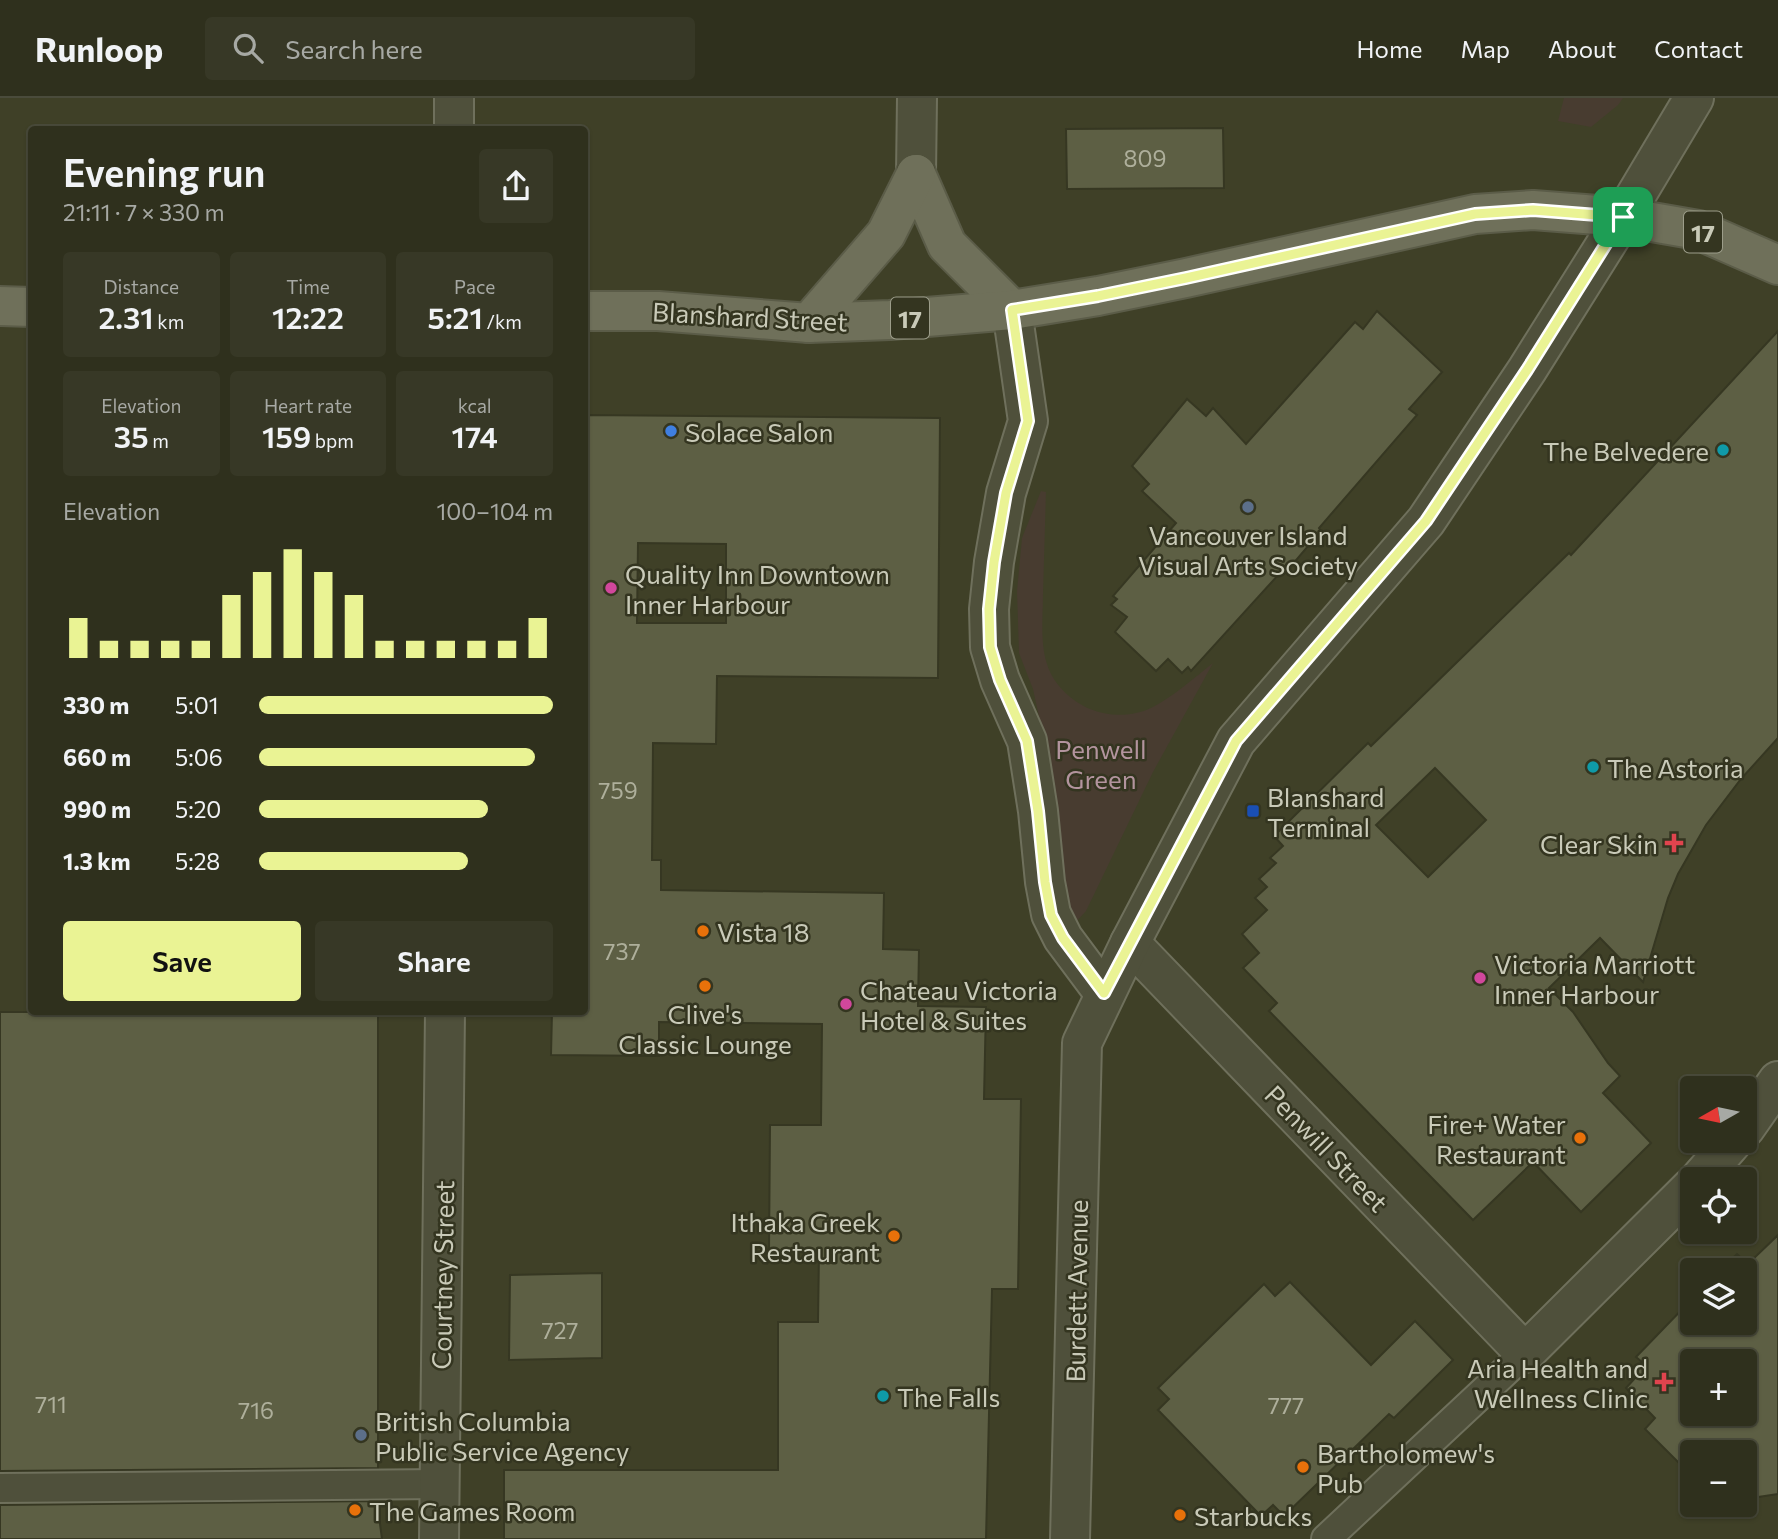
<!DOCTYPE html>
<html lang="en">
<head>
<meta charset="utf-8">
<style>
  :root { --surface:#2f301d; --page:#373826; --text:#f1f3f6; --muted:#a7a9a4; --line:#4a4b3b; --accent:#eaf394 }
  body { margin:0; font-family:Commissioner,sans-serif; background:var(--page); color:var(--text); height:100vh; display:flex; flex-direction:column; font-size:26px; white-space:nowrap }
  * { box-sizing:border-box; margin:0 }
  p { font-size:23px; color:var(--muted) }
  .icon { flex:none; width:38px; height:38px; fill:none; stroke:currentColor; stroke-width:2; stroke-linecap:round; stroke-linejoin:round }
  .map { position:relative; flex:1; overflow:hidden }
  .details { position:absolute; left:28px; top:28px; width:560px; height:889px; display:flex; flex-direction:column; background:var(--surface); border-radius:7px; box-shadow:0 2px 5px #0004,0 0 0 2px var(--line) }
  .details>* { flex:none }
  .needle { width:46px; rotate:261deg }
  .buttons { position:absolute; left:1680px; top:978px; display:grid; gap:14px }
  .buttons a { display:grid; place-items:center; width:77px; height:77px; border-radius:7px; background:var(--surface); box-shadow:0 2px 5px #0004,0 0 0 2px var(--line); font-size:35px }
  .pin { position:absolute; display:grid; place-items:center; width:60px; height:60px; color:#fff; margin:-30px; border-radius:14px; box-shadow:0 4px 10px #0006 }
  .round { display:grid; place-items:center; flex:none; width:74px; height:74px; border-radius:7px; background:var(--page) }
  .head { display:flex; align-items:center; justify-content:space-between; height:119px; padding:0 35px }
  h1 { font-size:38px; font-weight:600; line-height:52px }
  .metrics { display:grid; grid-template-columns:repeat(3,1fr); gap:10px; height:119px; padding:7px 35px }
  .metrics div { display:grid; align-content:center; border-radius:7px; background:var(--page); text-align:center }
  .metrics b { font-size:30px; font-weight:600 }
  .metrics small { font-size:19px; font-weight:400 }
  .metrics p { font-size:19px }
  .chart { height:196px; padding:14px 35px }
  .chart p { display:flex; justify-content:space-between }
  .chart svg { width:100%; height:126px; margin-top:7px; stroke:var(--accent); stroke-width:6 }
  .button { display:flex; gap:14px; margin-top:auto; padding:14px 35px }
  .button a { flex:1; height:80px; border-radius:7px; background:var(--accent); color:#111; font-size:28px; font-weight:600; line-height:80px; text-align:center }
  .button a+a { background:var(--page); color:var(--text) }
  ul { padding:0 35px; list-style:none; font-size:23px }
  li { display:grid; grid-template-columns:112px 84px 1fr; align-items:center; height:52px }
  li i { height:18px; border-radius:9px; background:var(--accent) }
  header { display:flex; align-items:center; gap:42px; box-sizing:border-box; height:98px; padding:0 35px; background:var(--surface); border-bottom:2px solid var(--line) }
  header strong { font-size:33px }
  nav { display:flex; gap:38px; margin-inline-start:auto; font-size:24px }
  .search { width:490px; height:63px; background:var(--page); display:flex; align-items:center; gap:18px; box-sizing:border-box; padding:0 24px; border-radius:7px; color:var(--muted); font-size:26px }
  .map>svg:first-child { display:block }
  .green { fill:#483c30 }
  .building { fill:#5d5f44; stroke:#363722; stroke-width:2; fill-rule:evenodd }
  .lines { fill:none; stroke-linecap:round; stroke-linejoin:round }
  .service-casing { stroke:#6f705c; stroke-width:32 }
  .minor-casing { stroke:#6f705c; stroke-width:42 }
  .tertiary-casing { stroke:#6f705c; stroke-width:42 }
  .primary-casing { stroke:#5b5c48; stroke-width:42 }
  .service { stroke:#4f503b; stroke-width:28 }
  .minor { stroke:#4f503b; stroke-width:38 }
  .tertiary { stroke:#4f503b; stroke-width:38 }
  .primary { stroke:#6f705a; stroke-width:38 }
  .route-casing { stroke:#fff; stroke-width:14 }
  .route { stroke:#eaf394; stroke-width:9 }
  .shop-dot { fill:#3f7fe0; stroke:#343520; stroke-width:2.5 }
  .culture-dot { fill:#0f9aa8; stroke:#343520; stroke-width:2.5 }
  .service-dot { fill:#5c6f8a; stroke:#343520; stroke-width:2.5 }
  .hotel-dot { fill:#d1479c; stroke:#343520; stroke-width:2.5 }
  .transit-dot { fill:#1a4fb4; stroke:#343520; stroke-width:2.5 }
  .health-dot { fill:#e0444e; stroke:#343520; stroke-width:2.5 }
  .food-dot { fill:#e8710a; stroke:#343520; stroke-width:2.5 }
  .labels { text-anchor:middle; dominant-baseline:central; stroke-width:5; stroke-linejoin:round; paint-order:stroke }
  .number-label { font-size:23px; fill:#aeaf9b }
  .shield { fill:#343520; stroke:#9c9d8a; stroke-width:2 }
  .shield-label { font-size:24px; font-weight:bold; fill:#c9cab8 }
  .street-label { font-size:26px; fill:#c9cab8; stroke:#343520 }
  .poi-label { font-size:26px; fill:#c9cab8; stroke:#343520; text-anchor:start }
  .park-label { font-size:26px; fill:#b3949e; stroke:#343520 }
</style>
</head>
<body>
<header>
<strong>Runloop</strong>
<div class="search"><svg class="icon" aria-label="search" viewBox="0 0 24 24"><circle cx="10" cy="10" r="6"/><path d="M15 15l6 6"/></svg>Search here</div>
<nav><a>Home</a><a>Map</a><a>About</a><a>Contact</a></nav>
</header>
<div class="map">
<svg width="1778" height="1441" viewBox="0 0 1778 1441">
  <rect width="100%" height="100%" fill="#3f4027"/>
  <g class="green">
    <polygon points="1564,0 1623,0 1618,7 1591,29 1558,23"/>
    <path d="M1041 393 1046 394C1045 428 1044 462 1043 496 1043 519 1040 544 1047 566 1053 586 1071 603 1090 611 1109 619 1134 619 1153 609 1174 598 1194 580 1213 565L1153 674 1086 813 1075 825 1068 821 1053 682 1033 591 1019 555 1017 493 1022 440Z"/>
  </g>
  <g class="building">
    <polygon points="1223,30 1224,90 1067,91 1066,31"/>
    <polygon points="1377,213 1442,274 1409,311 1417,317 1319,430 1321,433 1292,467 1289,465 1191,573 1188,569 1182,575 1168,561 1156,573 1115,534 1127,519 1111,507 1117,501 1113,498 1176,425 1142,393 1149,386 1132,368 1187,301 1206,318 1213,310 1246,346 1355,224 1363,231"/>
    <path d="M1778 233V640L1741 681 1706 727 1678 776 1668 800 1643 884 1600 840 1549 890 1573 914 1608 965 1620 978 1603 995 1651 1045 1581 1114 1533 1064 1473 1122 1269 913 1277 905 1243 870 1259 855 1242 836 1267 812 1255 800 1267 789 1259 781 1276 765 1270 760 1283 748 1274 738 1368 645 1371 648 1569 455 1571 457ZM1435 670 1486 722 1428 779 1376 727Z"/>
    <path d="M584 317 940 320 938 580 717 578 716 646 653 645 652 762H661V792L884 795 883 851 919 852 918 908 986 909 984 1001H1021L1018 1191H992L986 1441H504V1372H778V1224H818L819 1154 769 1153 770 1027H821L822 926 659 924V958L551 957 552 914H584ZM638 445 726 446V525H637Z"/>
    <polygon points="0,914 378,914 378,1370 0,1373"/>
    <path d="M1778 1137V1396L1745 1401V1354H1692V1378L1645 1331 1655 1320 1626 1290 1637 1278 1632 1272 1642 1264 1636 1259 1692 1201V1225H1745V1172H1720L1737 1156 1748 1166ZM1692 1264H1745V1316H1692Z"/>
    <polygon points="602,1175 602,1260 509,1262 510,1177"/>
    <polygon points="1290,1184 1371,1267 1415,1223 1453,1262 1394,1320 1389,1316 1284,1418 1273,1407 1261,1418 1158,1312 1169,1301 1158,1290 1264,1186 1275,1198"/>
    <polygon points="377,1403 382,1441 0,1441 0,1407"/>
  </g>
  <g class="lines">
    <defs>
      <g id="service">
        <polyline points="0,1390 440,1386"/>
        <polyline points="1326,1441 1525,1255"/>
      </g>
      <g id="minor">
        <polyline points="454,32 454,0"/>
        <polyline points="916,76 917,0"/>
        <polyline points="1012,212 1028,323 1006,395 994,464 989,511 990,549 1000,582 1027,643 1038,713 1045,784 1051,816 1063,840 1104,895"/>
        <polyline points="1130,845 1525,1255 1692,1089"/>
        <polyline points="1745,1030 1778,983"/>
        <polyline points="1699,1082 1733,1043"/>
        <polyline points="439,1441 445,914"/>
      </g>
      <polyline id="tertiary" points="1070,1441 1082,945 1130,845 1236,643 1426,423 1527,272 1623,119 1694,0"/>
      <g id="primary">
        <polyline points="916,76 947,147 1012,212"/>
        <polyline points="0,208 32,209"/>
        <polyline points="584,213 658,213 809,225 890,222 1012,212 1098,198 1186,180 1475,116 1533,112 1623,119 1698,132 1778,167"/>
        <polyline points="809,225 886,136 916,76"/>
      </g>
    </defs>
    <use href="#service" class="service-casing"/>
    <use href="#minor" class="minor-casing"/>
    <use href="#tertiary" class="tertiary-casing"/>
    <use href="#primary" class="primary-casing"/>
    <use href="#service" class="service"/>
    <use href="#minor" class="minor"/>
    <use href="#tertiary" class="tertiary"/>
    <use href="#primary" class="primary"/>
  </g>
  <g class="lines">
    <defs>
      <polygon id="route" points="1533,112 1623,119 1527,272 1426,423 1236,643 1104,895 1063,840 1051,817 1045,784 1038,713 1027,643 1000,582 990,549 989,511 994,464 1006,395 1028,323 1012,212 1098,198 1186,180 1475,116"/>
    </defs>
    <use href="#route" class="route-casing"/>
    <use href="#route" class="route"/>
  </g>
  <circle class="shop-dot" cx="671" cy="333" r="7"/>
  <g class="culture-dot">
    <circle cx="1723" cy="352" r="7"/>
    <circle cx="1593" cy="669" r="7"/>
    <circle cx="883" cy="1298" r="7"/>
  </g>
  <g class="service-dot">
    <circle cx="1248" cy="409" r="7"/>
    <circle cx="361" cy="1337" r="7"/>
  </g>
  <g class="hotel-dot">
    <circle cx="611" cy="490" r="7"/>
    <circle cx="1480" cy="880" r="7"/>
    <circle cx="846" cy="906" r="7"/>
  </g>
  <rect class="transit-dot" x="1246" y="706" width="14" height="14" rx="3.5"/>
  <g class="health-dot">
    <path d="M1670.5 734.5h7v7h7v7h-7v7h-7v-7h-7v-7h7z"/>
    <path d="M1660.5 1273.5h7v7h7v7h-7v7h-7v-7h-7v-7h7z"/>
  </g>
  <g class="food-dot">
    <circle cx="703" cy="833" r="7"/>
    <circle cx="705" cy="888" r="7"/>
    <circle cx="1580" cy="1040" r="7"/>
    <circle cx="894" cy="1138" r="7"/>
    <circle cx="1303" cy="1369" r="7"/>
    <circle cx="355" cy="1412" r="7"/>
    <circle cx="1180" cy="1417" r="7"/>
  </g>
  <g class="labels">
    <g class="number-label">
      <text x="1145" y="60">809</text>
      <text x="618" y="692">759</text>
      <text x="622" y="853">737</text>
      <text x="560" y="1232">727</text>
      <text x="51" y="1306">711</text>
      <text x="1286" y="1307">777</text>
      <text x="256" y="1312">716</text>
    </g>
    <g class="shield">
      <rect x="1684" y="113.5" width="38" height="41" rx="5"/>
      <rect x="891" y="199.5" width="38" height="41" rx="5"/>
    </g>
    <g class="shield-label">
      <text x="1703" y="134">17</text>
      <text x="910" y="220">17</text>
    </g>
    <g class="street-label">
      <text transform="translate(750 218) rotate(3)">Blanshard Street</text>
      <text transform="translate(1327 1050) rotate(46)">Penwill Street</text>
      <text transform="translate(442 1177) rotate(-89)">Courtney Street</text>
      <text transform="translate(1076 1193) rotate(-89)">Burdett Avenue</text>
    </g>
    <g class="poi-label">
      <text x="685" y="333">Solace Salon</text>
      <text x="1709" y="352" text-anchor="end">The Belvedere</text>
      <text x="1248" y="436" text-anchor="middle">Vancouver Island<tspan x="1248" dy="30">Visual Arts Society</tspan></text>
      <text x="625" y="475">Quality Inn Downtown<tspan x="625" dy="30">Inner Harbour</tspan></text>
      <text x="1607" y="669">The Astoria</text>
      <text x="1267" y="698">Blanshard<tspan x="1267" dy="30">Terminal</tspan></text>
      <text x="1658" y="745" text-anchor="end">Clear Skin</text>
      <text x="717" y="833">Vista 18</text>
      <text x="1494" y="865">Victoria Marriott<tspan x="1494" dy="30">Inner Harbour</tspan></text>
      <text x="860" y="891">Chateau Victoria<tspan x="860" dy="30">Hotel &amp; Suites</tspan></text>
      <text x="705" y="915" text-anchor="middle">Clive's<tspan x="705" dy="30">Classic Lounge</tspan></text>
      <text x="1566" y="1025" text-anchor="end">Fire+ Water<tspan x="1566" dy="30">Restaurant</tspan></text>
      <text x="880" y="1123" text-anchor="end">Ithaka Greek<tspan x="880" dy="30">Restaurant</tspan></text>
      <text x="1648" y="1269" text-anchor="end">Aria Health and<tspan x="1648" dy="30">Wellness Clinic</tspan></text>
      <text x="897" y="1298">The Falls</text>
      <text x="375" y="1322">British Columbia<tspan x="375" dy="30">Public Service Agency</tspan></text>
      <text x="1317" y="1354">Bartholomew's<tspan x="1317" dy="30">Pub</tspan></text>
      <text x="369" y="1412">The Games Room</text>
      <text x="1194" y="1417">Starbucks</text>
    </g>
    <g class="park-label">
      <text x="1101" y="650">Penwell<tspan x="1101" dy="30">Green</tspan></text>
    </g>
  </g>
</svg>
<div class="buttons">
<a><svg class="needle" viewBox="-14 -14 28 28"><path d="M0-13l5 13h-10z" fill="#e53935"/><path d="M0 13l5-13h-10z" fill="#a7a9a4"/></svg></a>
<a><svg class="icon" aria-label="locate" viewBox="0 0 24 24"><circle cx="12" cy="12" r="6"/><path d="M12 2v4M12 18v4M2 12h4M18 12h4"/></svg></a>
<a><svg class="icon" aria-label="layers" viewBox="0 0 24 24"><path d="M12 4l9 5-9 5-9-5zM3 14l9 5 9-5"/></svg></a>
<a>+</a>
<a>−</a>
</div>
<div class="pin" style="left:1623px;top:119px;background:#1e9e55"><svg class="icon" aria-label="arrive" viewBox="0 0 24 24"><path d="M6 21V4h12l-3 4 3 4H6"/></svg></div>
<section class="details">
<div class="head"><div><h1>Evening run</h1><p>21:11 · 7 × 330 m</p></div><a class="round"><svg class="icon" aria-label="share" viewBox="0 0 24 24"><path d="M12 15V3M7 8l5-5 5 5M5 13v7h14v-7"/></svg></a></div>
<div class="metrics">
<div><p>Distance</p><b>2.31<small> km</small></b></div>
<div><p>Time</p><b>12:22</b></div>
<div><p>Pace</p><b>5:21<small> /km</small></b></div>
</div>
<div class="metrics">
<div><p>Elevation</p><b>35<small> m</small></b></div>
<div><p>Heart rate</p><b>159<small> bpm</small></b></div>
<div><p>kcal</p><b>174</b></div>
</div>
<div class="chart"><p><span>Elevation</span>100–104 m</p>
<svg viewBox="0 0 160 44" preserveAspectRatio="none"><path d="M5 44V30M15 44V38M25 44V38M35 44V38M45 44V38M55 44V22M65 44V14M75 44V6M85 44V14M95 44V22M105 44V38M115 44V38M125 44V38M135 44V38M145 44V38M155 44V30"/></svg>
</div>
<ul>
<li><b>330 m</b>5:01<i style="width:100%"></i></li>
<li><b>660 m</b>5:06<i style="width:94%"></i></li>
<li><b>990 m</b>5:20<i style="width:78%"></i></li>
<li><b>1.3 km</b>5:28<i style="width:71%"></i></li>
</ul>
<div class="button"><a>Save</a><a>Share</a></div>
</section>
</div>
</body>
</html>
